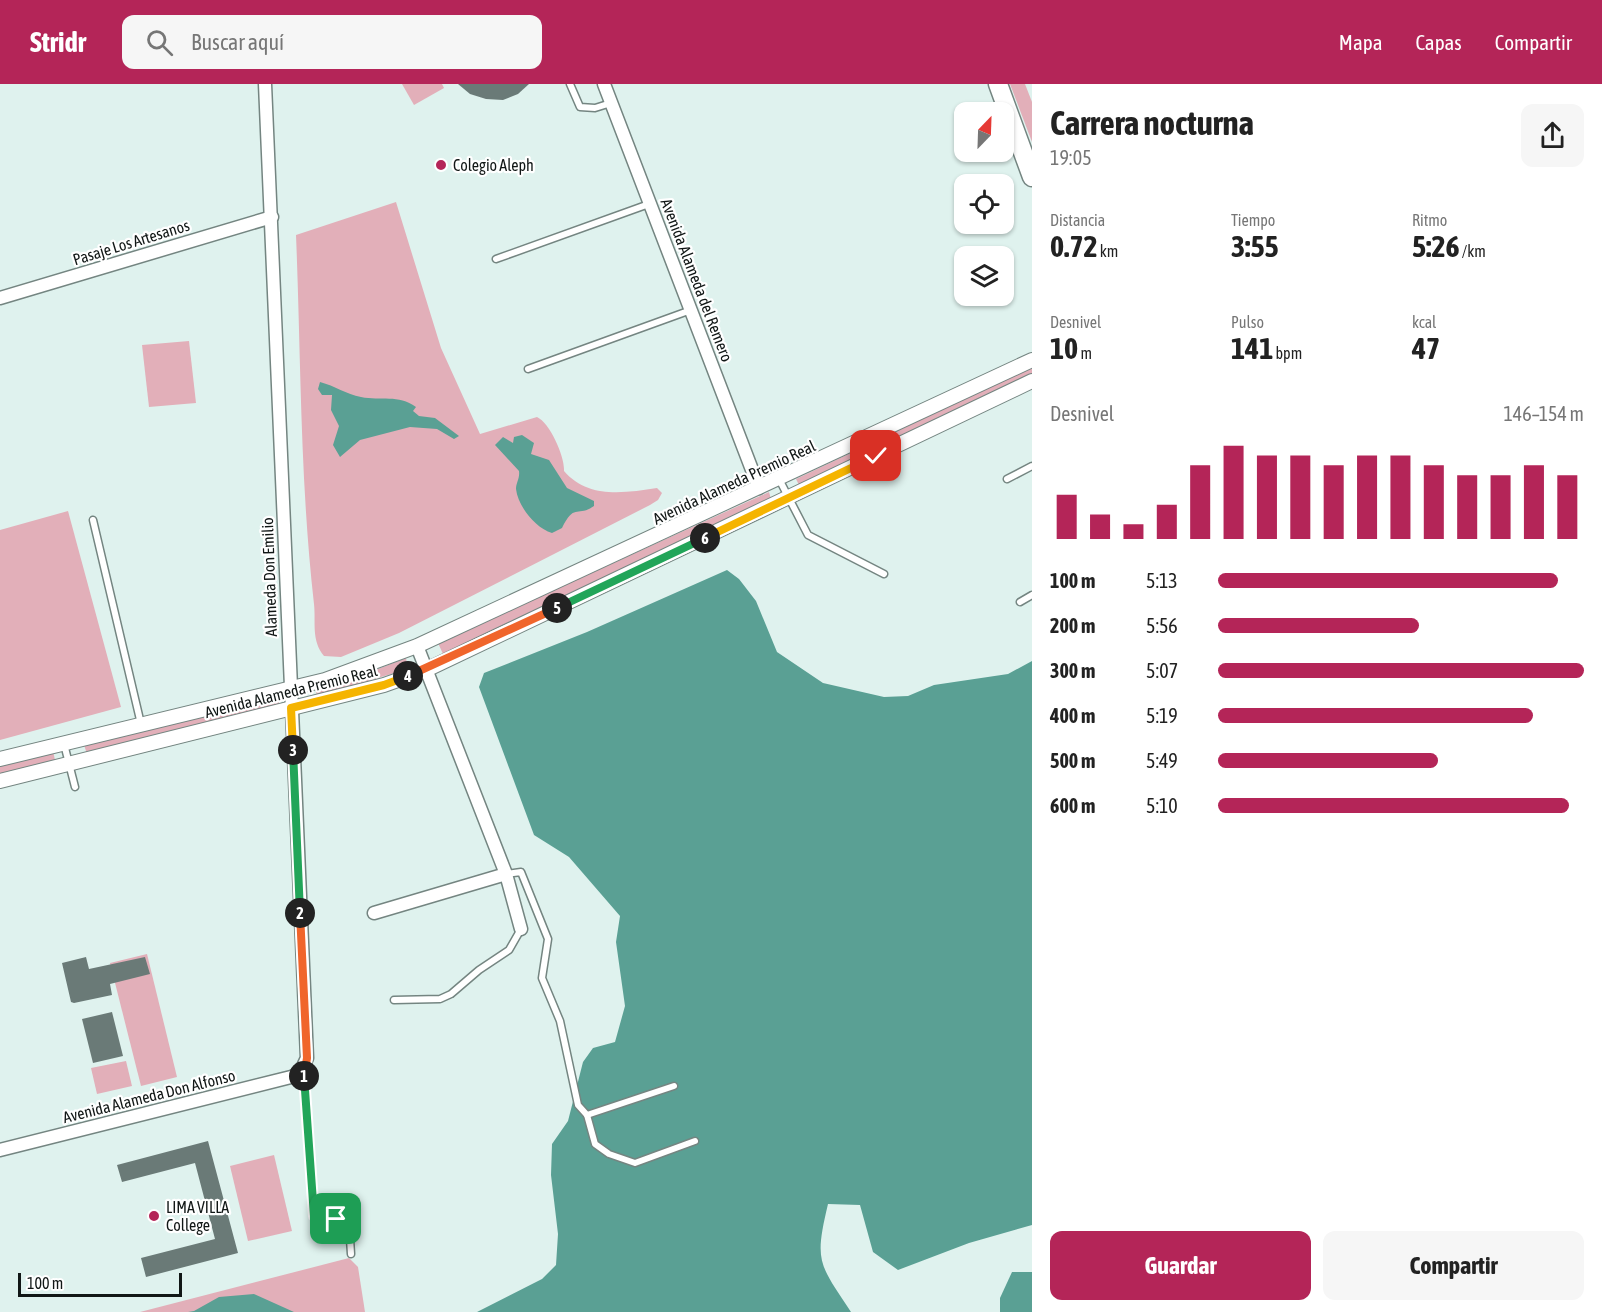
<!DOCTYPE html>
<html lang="es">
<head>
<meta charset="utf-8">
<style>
  :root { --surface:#fff; --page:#f6f6f6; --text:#222; --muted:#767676; --accent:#b42558 }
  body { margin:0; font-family:"Asap Condensed",sans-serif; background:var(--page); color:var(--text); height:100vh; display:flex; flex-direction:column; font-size:22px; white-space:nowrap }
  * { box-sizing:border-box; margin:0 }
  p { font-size:20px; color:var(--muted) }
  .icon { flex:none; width:33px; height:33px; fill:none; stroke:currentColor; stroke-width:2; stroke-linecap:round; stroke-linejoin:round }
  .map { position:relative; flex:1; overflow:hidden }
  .sheet { display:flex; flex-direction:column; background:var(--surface); width:570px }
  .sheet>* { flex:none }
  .needle { width:39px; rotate:23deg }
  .tools { position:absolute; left:954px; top:18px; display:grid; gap:12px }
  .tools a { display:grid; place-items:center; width:60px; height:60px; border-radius:12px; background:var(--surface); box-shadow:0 2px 4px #0004; font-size:30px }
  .scale { position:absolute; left:18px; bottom:15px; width:164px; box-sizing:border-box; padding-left:6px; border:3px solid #111716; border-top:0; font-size:16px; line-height:21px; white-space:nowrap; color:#111716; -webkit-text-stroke:4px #fff; paint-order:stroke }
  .pin { position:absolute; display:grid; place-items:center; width:51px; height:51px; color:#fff; margin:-26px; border-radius:12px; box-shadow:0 3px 9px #0006 }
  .km { position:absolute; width:30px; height:30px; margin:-15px; border-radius:50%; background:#222; color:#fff; font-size:16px; line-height:30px; text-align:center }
  .round { display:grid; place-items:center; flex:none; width:63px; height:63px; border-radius:12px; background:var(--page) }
  .head { display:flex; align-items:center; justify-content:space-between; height:102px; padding:0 18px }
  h1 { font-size:33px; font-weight:700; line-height:45px }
  .figures { display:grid; grid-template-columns:repeat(3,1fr); gap:9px; height:102px; padding:6px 18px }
  .figures div { display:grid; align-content:center }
  .figures b { font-size:30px; font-weight:700 }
  .figures small { font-size:16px; font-weight:400 }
  .figures p { font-size:16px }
  .chart { height:168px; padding:12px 18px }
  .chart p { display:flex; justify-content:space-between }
  .chart svg { width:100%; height:108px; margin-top:6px; stroke:var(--accent); stroke-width:6 }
  .primary-button { display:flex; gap:12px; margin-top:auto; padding:12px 18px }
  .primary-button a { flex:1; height:69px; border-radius:12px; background:var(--accent); color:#fff; font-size:24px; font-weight:700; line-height:69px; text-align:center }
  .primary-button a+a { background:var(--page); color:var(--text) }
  ul { padding:0 18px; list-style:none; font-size:20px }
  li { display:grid; grid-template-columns:96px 72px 1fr; align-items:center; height:45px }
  li i { height:15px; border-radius:8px; background:var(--accent) }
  header { display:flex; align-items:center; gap:36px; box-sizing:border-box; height:84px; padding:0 30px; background:var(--accent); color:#fff }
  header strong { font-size:28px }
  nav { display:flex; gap:33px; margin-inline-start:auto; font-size:21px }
  .search { width:420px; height:54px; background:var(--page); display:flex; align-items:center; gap:15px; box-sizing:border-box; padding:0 21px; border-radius:12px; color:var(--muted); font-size:22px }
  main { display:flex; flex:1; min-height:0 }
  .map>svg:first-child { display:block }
  .green { fill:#e2afb9 }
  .water { fill:#5aa094 }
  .building { fill:#6a7a77 }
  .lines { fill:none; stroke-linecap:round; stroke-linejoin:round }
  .service-casing { stroke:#748581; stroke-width:9 }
  .minor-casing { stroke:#748581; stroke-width:15 }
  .tertiary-casing { stroke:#748581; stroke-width:16 }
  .primary-casing { stroke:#748581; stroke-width:21 }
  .service { stroke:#fff; stroke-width:6 }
  .minor { stroke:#fff; stroke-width:12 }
  .tertiary { stroke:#fff; stroke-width:14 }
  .primary { stroke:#fff; stroke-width:18 }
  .split-1-casing { stroke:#fff; stroke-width:12 }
  .split-2-casing { stroke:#fff; stroke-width:12 }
  .split-3-casing { stroke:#fff; stroke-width:12 }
  .split-4-casing { stroke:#fff; stroke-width:12 }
  .split-5-casing { stroke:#fff; stroke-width:12 }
  .split-6-casing { stroke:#fff; stroke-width:12 }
  .split-7-casing { stroke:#fff; stroke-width:12 }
  .split-1 { stroke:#22a559; stroke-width:8 }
  .split-2 { stroke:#f0652b; stroke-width:8 }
  .split-3 { stroke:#22a559; stroke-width:8 }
  .split-4 { stroke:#f5b400; stroke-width:8 }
  .split-5 { stroke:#f0652b; stroke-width:8 }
  .split-6 { stroke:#22a559; stroke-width:8 }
  .split-7 { stroke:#f5b400; stroke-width:8 }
  .poi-dot { fill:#b42558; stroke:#fff; stroke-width:2 }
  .labels { text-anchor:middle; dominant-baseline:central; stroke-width:4.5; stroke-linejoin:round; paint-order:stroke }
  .poi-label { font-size:16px; fill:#111716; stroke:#fff; text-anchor:start }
  .street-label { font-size:16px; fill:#111716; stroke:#fff }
</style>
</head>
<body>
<header>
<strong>Stridr</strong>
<div class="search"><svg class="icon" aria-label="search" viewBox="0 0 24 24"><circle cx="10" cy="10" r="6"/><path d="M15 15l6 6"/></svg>Buscar aquí</div>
<nav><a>Mapa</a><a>Capas</a><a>Compartir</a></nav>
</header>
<main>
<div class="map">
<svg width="1032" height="1228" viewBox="0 0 1032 1228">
  <rect width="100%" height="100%" fill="#dff2ee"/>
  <g class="green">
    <polygon points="402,0 442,0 444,4 414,21"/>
    <polygon points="1010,0 1025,0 1032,18 1032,58"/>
    <path d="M396 118 441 264 480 350 537 333C550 339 565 373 564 387 588 415 624 409 657 404L662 409 658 416 650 421 399 549 341 573 324 572C311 556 316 539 314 520 300 398 301 274 296 151Z"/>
    <polygon points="189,257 196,319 149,323 142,261"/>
    <polygon points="1032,283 1032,290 799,401 796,395"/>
    <polygon points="769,408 771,415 443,570 438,559"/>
    <polygon points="68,427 121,623 0,656 0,446"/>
    <polygon points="406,574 408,585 317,612 315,604 373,587"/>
    <polygon points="277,612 280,622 87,670 84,661"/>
    <polygon points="53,667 55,676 0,690 0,681"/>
    <polygon points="147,870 177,993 141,1002 110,879"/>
    <polygon points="126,977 132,1002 97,1010 91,984"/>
    <polygon points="274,1071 292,1147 248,1157 230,1082"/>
    <polygon points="349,1174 358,1183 365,1228 140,1228"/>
  </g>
  <g class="water">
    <path d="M320 298C335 302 346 310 361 313 381 317 398 310 416 323L413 327 419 332 435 334 459 352 454 355 437 345 410 343 360 356 340 373 333 361 339 342 331 326 332 311H322L318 305Z"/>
    <path d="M522 351 534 359 531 370 549 376 567 404 594 417V422C577 434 575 418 562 444L552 449C535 444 518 422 516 405 516 399 520 394 519 387L495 361 503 353 513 359 514 353Z"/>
    <path d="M727 486 739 495 756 517 777 568 823 599 884 613 908 612 934 601 1008 590 1032 577V1141L969 1159 898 1186 873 1168 860 1121 828 1120C814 1179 819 1179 851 1228H477L542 1195 556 1181 558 1150 551 1091 552 1060 568 1037 583 978 593 964 615 958 625 922 616 858 620 832 569 773 534 751 479 603 484 589 587 548Z"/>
    <polygon points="1012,1188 1032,1188 1032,1228 1000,1228 1000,1214"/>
    <polygon points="254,1210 294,1228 188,1228 194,1227 219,1213"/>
  </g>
  <g class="building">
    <polygon points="458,0 529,0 518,10 503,16 486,15 470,10"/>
    <polygon points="86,873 89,885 145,873 150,890 110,900 112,911 74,919 71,918 62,879"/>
    <polygon points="112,928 123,972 93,979 82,935"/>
    <polygon points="208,1057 238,1169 146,1193 141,1174 215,1155 195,1079 122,1098 117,1081"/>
  </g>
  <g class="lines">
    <defs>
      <g id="service">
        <polyline points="570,0 580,23 595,24 611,19"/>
        <polyline points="496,175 649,120"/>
        <polyline points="528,285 691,226"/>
        <polyline points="779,395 808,451 884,490"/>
        <polyline points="1007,395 1032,382"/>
        <polyline points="93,436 141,640"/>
        <polyline points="1020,518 1032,511"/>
        <polyline points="64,660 75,703"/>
        <polyline points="506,790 521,788 548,855 542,894 560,937 578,1021 587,1031 674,1002"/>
        <polyline points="394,916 440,915 451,910 479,886 509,866 521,845"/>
        <polyline points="303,985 314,1132 349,1139 351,1170"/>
        <polyline points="587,1031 595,1060 609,1070 635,1079 695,1057"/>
      </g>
      <g id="minor">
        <polyline points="604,0 759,404"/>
        <polyline points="0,214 272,133"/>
        <polyline points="417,562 506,790 521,845"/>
        <polyline points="374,829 506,790"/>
        <polyline points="0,1066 291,993 300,989 307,974 265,0"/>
      </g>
      <g id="tertiary">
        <polyline points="0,675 325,596 417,562 1032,276"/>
        <polyline points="0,697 384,601 426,586 1032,297"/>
      </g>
      <polyline id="primary" points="998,0 1032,93"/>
    </defs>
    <use href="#service" class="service-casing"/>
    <use href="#minor" class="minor-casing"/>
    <use href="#tertiary" class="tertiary-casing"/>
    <use href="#primary" class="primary-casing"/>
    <use href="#service" class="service"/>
    <use href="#minor" class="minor"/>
    <use href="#tertiary" class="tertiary"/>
    <use href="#primary" class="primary"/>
  </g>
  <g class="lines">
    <defs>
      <polyline id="split-1" points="304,992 314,1132 320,1136 336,1135"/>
      <polyline id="split-2" points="300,829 307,974 304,992"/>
      <polyline id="split-3" points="293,666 300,829"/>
      <polyline id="split-4" points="293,666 291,624 384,601 408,592"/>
      <polyline id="split-5" points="408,592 557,524"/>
      <polyline id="split-6" points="557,524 705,454"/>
      <polyline id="split-7" points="705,454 876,372"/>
    </defs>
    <use href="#split-1" class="split-1-casing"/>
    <use href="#split-2" class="split-2-casing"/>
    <use href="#split-3" class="split-3-casing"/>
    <use href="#split-4" class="split-4-casing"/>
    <use href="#split-5" class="split-5-casing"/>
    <use href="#split-6" class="split-6-casing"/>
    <use href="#split-7" class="split-7-casing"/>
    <use href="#split-1" class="split-1"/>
    <use href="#split-2" class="split-2"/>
    <use href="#split-3" class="split-3"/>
    <use href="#split-4" class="split-4"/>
    <use href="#split-5" class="split-5"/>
    <use href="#split-6" class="split-6"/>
    <use href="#split-7" class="split-7"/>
  </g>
  <g class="poi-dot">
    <circle cx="441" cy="81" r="6"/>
    <circle cx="154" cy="1132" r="6"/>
  </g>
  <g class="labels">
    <g class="poi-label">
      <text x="453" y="81">Colegio Aleph</text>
      <text x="166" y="1123">LIMA VILLA<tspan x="166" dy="18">College</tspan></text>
    </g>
    <g class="street-label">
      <text transform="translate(131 158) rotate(-17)">Pasaje Los Artesanos</text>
      <text transform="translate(697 196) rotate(69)">Avenida Alameda del Remero</text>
      <text transform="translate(734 398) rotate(-25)">Avenida Alameda Premio Real</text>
      <text transform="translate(269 493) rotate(-92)">Alameda Don Emilio</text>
      <text transform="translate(291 607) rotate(-14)">Avenida Alameda Premio Real</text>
      <text transform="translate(149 1012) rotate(-14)">Avenida Alameda Don Alfonso</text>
    </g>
  </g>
</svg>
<div class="tools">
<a><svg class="needle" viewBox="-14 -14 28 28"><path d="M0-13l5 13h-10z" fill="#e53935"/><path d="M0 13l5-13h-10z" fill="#767676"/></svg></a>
<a><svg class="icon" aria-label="locate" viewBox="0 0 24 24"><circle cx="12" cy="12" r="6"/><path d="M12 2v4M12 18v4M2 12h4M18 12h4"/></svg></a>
<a><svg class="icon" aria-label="layers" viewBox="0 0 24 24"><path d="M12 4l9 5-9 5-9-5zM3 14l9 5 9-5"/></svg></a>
</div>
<div class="scale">100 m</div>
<div class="pin" style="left:336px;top:1135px;background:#1e9e55"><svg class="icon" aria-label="arrive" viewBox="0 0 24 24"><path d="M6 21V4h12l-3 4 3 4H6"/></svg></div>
<div class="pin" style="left:876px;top:372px;background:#d93025"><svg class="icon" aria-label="check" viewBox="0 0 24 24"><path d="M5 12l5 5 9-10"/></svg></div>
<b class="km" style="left:304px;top:992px">1</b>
<b class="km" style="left:300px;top:829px">2</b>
<b class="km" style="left:293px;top:666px">3</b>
<b class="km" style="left:408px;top:592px">4</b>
<b class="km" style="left:557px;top:524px">5</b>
<b class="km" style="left:705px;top:454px">6</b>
</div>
<section class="sheet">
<div class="head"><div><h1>Carrera nocturna</h1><p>19:05</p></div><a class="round"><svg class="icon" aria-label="share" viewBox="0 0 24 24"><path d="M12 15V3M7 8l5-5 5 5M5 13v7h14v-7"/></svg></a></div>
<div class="figures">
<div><p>Distancia</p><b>0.72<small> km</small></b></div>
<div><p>Tiempo</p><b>3:55</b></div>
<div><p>Ritmo</p><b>5:26<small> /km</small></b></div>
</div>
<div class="figures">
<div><p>Desnivel</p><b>10<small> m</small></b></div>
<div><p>Pulso</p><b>141<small> bpm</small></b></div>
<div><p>kcal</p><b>47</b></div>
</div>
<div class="chart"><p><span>Desnivel</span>146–154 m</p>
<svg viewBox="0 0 160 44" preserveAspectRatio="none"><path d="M5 44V26M15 44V34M25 44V38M35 44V30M45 44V14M55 44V6M65 44V10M75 44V10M85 44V14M95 44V10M105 44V10M115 44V14M125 44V18M135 44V18M145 44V14M155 44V18"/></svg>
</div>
<ul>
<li><b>100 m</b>5:13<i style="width:93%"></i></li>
<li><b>200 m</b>5:56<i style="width:55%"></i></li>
<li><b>300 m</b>5:07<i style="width:100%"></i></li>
<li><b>400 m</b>5:19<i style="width:86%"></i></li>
<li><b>500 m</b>5:49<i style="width:60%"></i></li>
<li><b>600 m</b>5:10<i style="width:96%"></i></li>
</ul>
<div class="primary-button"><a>Guardar</a><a>Compartir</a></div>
</section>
</main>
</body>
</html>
